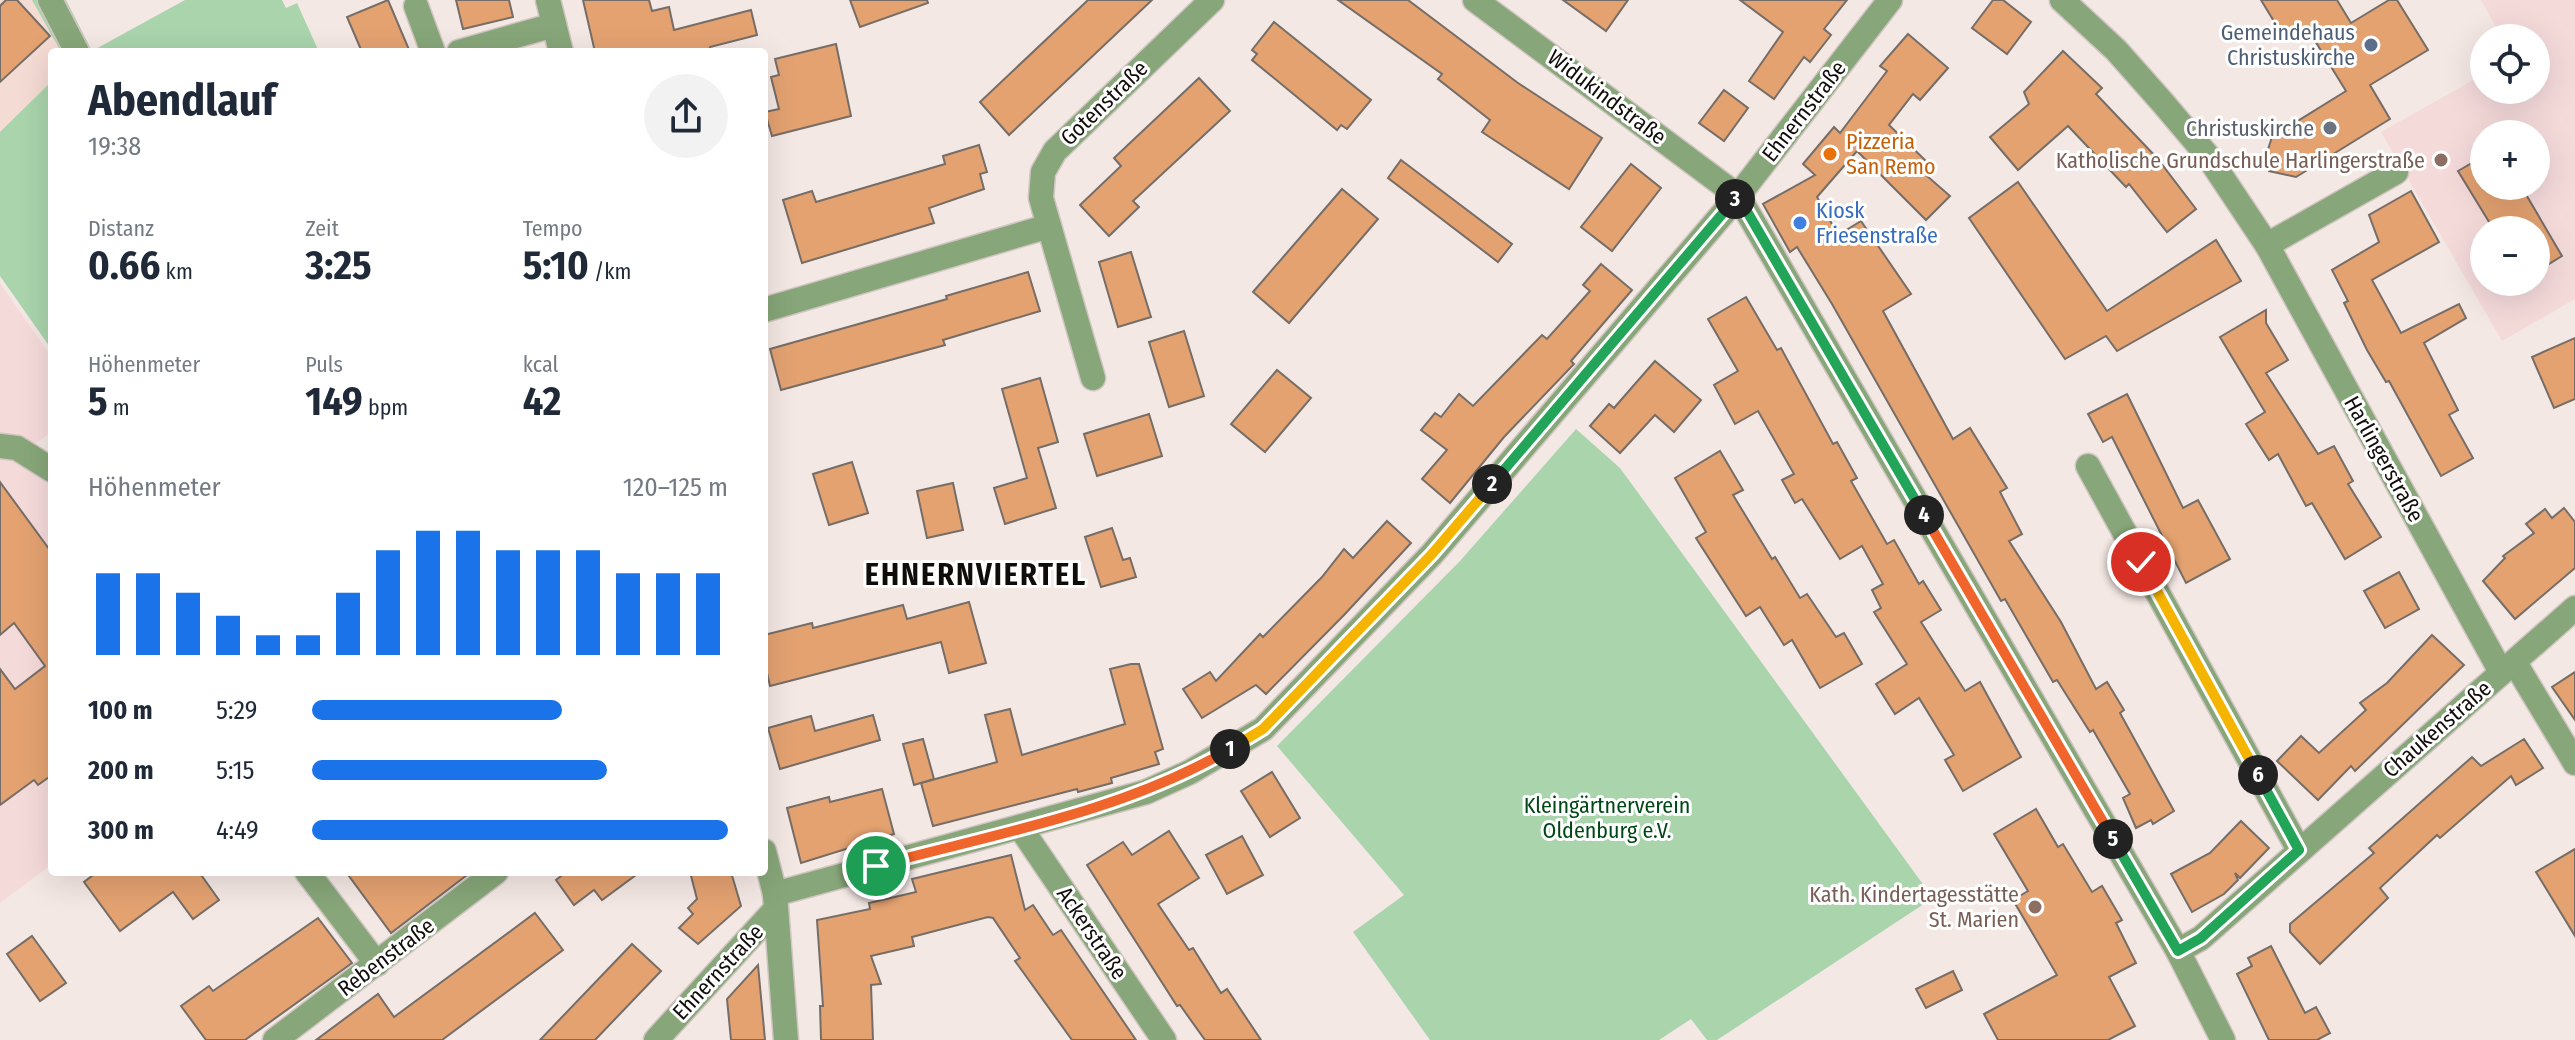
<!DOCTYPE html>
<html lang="de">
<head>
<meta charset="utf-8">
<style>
  :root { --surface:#fff; --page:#f2f2f3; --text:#1f2937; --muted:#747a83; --accent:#1a73e8 }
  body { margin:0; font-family:"Fira Sans Condensed",sans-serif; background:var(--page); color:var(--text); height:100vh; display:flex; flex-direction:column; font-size:30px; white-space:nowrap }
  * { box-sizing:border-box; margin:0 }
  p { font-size:26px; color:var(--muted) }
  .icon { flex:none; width:44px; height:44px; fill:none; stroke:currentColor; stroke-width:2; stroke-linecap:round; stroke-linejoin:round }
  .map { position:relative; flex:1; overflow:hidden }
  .side { position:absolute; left:48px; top:48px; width:720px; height:828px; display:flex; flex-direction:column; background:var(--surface); border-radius:8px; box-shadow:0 8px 32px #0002 }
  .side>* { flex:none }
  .fabs { position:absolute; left:2470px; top:24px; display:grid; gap:16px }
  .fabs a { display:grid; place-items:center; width:80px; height:80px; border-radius:50%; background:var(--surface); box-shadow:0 8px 32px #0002; font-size:40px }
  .pin { position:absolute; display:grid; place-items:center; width:68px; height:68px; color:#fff; margin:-34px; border:4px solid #fff; border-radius:50%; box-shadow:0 2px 8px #0007 }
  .km { position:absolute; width:40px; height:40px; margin:-20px; border-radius:50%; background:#222; color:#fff; font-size:22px; line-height:40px; text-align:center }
  .round { display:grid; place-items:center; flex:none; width:84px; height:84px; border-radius:42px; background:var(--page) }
  .headline { display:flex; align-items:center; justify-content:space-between; height:136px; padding:0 40px }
  h1 { font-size:44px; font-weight:700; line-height:60px }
  .stats { display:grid; grid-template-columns:repeat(3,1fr); gap:12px; height:136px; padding:8px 40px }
  .stats div { display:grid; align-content:center }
  .stats b { font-size:40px; font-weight:700 }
  .stats small { font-size:22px; font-weight:400 }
  .stats p { font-size:22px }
  .chart { height:224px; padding:16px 40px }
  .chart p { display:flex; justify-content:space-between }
  .chart svg { width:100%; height:144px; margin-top:8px; stroke:var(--accent); stroke-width:6 }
  ul { padding:0 40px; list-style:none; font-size:26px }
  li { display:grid; grid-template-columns:128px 96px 1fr; align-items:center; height:60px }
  li i { height:20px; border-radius:10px; background:var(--accent) }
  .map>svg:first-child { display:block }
  .commercial { fill:#f4dbd4 }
  .education { fill:#f5dada; fill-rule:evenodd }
  .green { fill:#a9d4ac }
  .building { fill:#e4a271; stroke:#766d67; stroke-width:2 }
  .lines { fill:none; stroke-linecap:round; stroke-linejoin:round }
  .minor-casing { stroke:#d0c5c1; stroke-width:27 }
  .minor { stroke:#87a679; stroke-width:24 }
  .split-1-casing { stroke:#fff; stroke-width:16 }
  .split-2-casing { stroke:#fff; stroke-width:16 }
  .split-3-casing { stroke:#fff; stroke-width:16 }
  .split-4-casing { stroke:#fff; stroke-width:16 }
  .split-5-casing { stroke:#fff; stroke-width:16 }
  .split-6-casing { stroke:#fff; stroke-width:16 }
  .split-7-casing { stroke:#fff; stroke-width:16 }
  .split-1 { stroke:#f0652b; stroke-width:10 }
  .split-2 { stroke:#f5b400; stroke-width:10 }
  .split-3 { stroke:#22a559; stroke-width:10 }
  .split-4 { stroke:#22a559; stroke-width:10 }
  .split-5 { stroke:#f0652b; stroke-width:10 }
  .split-6 { stroke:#22a559; stroke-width:10 }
  .split-7 { stroke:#f5b400; stroke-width:10 }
  .service-dot { fill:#5c6f8a; stroke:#fff; stroke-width:3 }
  .worship-dot { fill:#6b7280; stroke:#fff; stroke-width:3 }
  .food-dot { fill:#e8710a; stroke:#fff; stroke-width:3 }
  .education-dot { fill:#8d6e63; stroke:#fff; stroke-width:3 }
  .shop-dot { fill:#3f7fe0; stroke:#fff; stroke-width:3 }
  .labels { text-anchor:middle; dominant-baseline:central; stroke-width:6; stroke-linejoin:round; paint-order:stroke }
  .service-label { font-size:22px; fill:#4e5e75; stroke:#fff; text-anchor:end }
  .street-label { font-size:22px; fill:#100c0a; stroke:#fff }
  .worship-label { font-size:22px; fill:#5b616d; stroke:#fff; text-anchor:end }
  .food-label { font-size:22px; fill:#c56008; stroke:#fff; text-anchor:start }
  .education-label { font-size:22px; fill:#785e54; stroke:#fff; text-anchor:end }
  .shop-label { font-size:22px; fill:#366cbe; stroke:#fff; text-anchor:start }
  .park-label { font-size:22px; fill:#004916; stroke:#fff }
  .district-label { font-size:30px; font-weight:bold; letter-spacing:2px; fill:#100c0a; stroke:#fff }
</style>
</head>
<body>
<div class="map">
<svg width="2575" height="1040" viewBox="0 0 2575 1040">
  <rect width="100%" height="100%" fill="#f4e8e4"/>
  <polygon class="commercial" points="0,0 32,0 61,52 52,52 52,81 0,132"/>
  <g class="education">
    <path d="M2481 0H2575V299L2502 341 2381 132 2484 74V90H2536V38H2502ZM2484 134H2536V186H2484ZM2484 230H2536V282H2484Z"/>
    <polygon points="0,283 52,358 52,431 31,447 52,487 52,864 0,903"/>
  </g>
  <g class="green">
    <polygon points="32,0 66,0 92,51 185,0 282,0 286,8 297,3 319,52 61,52"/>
    <polygon points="52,81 52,350 0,276 0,132"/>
    <polygon points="1576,429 1620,468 1933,898 1717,1040 1707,1040 1691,1019 1659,1040 1430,1040 1353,932 1404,895 1277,746 1460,561"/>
  </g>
  <g class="building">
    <polygon points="6,0 17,0 50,36 0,82 0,6"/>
    <polygon points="388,0 410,52 362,52 347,17"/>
    <polygon points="456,0 509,0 513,17 463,29"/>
    <polygon points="583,0 649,0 652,11 669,7 674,30 751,10 757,35 710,47 711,52 595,52"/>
    <polygon points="850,0 927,0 928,3 860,27"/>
    <polygon points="1088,0 1152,0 1009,135 980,102"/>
    <polygon points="1338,0 1408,0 1518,83 1602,138 1569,189 1482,132 1490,120 1438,79 1442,74"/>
    <polygon points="1563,0 1628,0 1606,31"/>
    <polygon points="1740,0 1847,0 1824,29 1831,35 1810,62 1804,57 1774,99 1749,81 1783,32"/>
    <polygon points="1993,0 2003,0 2031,22 2007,54 1972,28"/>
    <polygon points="2261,0 2337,0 2351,23 2389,0 2397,0 2428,50 2370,85 2390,119 2296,177 2269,171 2264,162 2272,137 2346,91 2307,28 2286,41"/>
    <polygon points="1274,22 1371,100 1347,129 1341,125 1337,130 1252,60 1257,54 1252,50"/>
    <polygon points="1908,34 1948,68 1920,100 1913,94 1889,125 1926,161 1919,169 1950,196 1926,220 1857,151 1817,197 1838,235 1861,221 1911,294 1883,311 1953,439 1970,428 2007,488 2000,492 2022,534 2009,541 2061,622 2096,689 2107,682 2124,710 2120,713 2174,811 2153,824 2151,820 2136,828 2123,798 2130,794 2093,730 2090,732 2057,680 2053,682 2005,599 2001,601 1832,304 1797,247 1790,252 1763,204 1815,175 1803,164 1834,127 1840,133 1887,71 1880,66"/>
    <polygon points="836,44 851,116 772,136 765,112 779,109 771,77 779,75 775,59"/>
    <polygon points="2063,51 2102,88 2096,94 2157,158 2196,209 2167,232 2129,184 2126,187 2068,126 2018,170 1990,137 2029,104 2024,92"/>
    <polygon points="1199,78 1230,111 1133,201 1139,207 1109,236 1080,205 1121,166 1114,158"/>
    <polygon points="1724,90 1748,108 1724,141 1699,123"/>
    <polygon points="979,145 987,172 980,174 984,189 929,208 934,223 802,263 783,200 812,191 816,202 945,164 943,156"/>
    <polygon points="2484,156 2484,186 2521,186 2562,256 2536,272 2536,230 2494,230 2458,171"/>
    <polygon points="1401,160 1512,244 1498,262 1388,178"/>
    <polygon points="1631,164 1661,188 1612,251 1581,227"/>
    <polygon points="2018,182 2107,311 2216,240 2241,281 2117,351 2106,336 2065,359 1969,218"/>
    <polygon points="1342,189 1378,219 1289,323 1253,292"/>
    <polygon points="2411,191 2439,242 2372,280 2401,333 2459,304 2466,318 2424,343 2458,410 2449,415 2473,458 2441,476 2389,381 2386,382 2367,350 2344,303 2348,301 2332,270 2379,242 2369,215"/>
    <polygon points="1131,252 1151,317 1118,327 1099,262"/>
    <polygon points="1601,264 1632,290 1571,361 1574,364 1504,437 1450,503 1422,479 1447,450 1421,430 1435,413 1441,417 1459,394 1473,406 1542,335 1547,339 1590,291 1583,285"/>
    <polygon points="1028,272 1040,311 943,340 945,345 781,390 770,349 947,299 946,296"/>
    <polygon points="1746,297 1777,350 1781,348 1833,444 1837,442 1857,478 1851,481 1887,544 1894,540 1919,584 1923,581 1941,610 1921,622 1965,691 1980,682 2021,757 1963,791 1945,760 1954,755 1919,698 1895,714 1876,684 1907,664 1874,612 1881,608 1872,590 1883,584 1862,546 1840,559 1802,499 1795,503 1782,480 1794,474 1758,411 1735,424 1714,385 1738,371 1708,319"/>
    <polygon points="2266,310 2266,323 2288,360 2266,373 2318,454 2334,446 2353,481 2348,484 2381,537 2345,559 2312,503 2306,506 2278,454 2269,460 2246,424 2265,412 2220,337"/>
    <polygon points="1184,331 1204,396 1169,407 1149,342"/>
    <polygon points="2575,338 2575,399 2554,408 2532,357"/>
    <polygon points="1655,361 1701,400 1674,432 1655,415 1620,453 1590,426 1609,404 1614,408"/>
    <polygon points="1277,370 1311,398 1265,452 1231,424"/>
    <polygon points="1040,378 1058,442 1038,448 1056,508 1005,524 994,488 1027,478 1002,389"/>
    <polygon points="2127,394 2183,508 2198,500 2230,559 2186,583 2112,437 2103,442 2088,414"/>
    <polygon points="1149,414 1162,456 1097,476 1084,434"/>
    <polygon points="1720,451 1743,490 1733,495 1772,559 1775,557 1800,598 1807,594 1836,637 1844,633 1862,664 1820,688 1792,640 1784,645 1760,607 1746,616 1696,538 1706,532 1675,478"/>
    <polygon points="852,462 868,513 829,525 813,474"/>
    <polygon points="0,482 52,553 52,775 38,785 34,780 0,805 0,669 15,689 45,666 14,623 0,635"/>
    <polygon points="953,483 963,530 927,538 917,491"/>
    <polygon points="2564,508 2575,522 2575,568 2515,619 2483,581 2505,558 2503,556 2534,533 2526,524 2545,509 2552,518"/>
    <polygon points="1387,521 1411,543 1344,615 1266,694 1256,685 1202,718 1183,689 1210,672 1216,681 1260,634 1263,637 1322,577 1344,549 1353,558"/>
    <polygon points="1112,528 1123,560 1130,558 1136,577 1101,587 1085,537"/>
    <polygon points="2399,572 2419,609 2385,628 2364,591"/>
    <polygon points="969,602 986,663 949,673 941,642 770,686 764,660 764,635 812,623 813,628 903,605 907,619"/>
    <polygon points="2432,635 2464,665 2355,771 2351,766 2318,800 2277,761 2301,736 2319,753 2366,710 2360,703 2387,683"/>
    <polygon points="1131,664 1139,664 1163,749 1155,752 1159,764 1111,778 1112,783 1078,792 1077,789 933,826 921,783 997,762 985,715 1010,709 1022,755 1125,724 1110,669"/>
    <polygon points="2575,672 2575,720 2552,687"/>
    <polygon points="873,715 880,740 780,769 768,728 811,716 815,731"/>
    <polygon points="923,739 934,779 914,785 903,744"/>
    <polygon points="2524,739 2543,768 2516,785 2511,776 2440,838 2437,835 2380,888 2388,898 2320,964 2290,932 2290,924 2374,853 2369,848 2472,757 2481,766"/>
    <polygon points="1272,772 1300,818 1270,837 1241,791"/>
    <polygon points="882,789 894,834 801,863 787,808 829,797 830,802"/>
    <polygon points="2036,809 2058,847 2063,844 2092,892 2102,886 2122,920 2116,923 2136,963 2109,977 2135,1026 2108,1040 1998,1040 1984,1014 2057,975 2013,900 2028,891 1994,834"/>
    <polygon points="2241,821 2269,848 2240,878 2235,873 2238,880 2224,894 2192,912 2171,874 2210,853"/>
    <polygon points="1169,831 1199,878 1158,904 1189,950 1193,948 1221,993 1227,989 1261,1040 1205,1040 1180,1005 1177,1006 1087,865 1123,842 1132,855"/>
    <polygon points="1242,836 1263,875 1227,894 1206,855"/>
    <polygon points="2575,849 2575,936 2536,872"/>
    <polygon points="1011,855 1025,910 1033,905 1053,935 1061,930 1136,1040 1072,1040 1015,961 1020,958 993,918 988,917 912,937 914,946 871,956 881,984 871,985 873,1040 821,1040 820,1006 823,1006 817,920 870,909 869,903 916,892 912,879"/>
    <polygon points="97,872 199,872 219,900 193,919 173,892 120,931 84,882"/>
    <polygon points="346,872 471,872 391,933"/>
    <polygon points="566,872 640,872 602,900 594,890 574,905 556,880"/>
    <polygon points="690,872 731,872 741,906 698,944 679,928 693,914 688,908 697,899"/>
    <polygon points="535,913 563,950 442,1040 316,1040 378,994 394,1017"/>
    <polygon points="318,918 352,963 245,1040 206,1040 181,1006 209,986 213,991"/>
    <polygon points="32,936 66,983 40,1001 7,954"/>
    <polygon points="632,944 661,971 595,1040 540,1040"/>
    <polygon points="2271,946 2305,1013 2316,1007 2330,1033 2317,1040 2269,1040 2237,974 2252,966 2248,958"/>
    <polygon points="758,965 765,1040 731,1040 727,999"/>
    <polygon points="1953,971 1962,990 1926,1008 1916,989"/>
  </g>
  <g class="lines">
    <defs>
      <g id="minor">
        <polyline points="50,0 77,52"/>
        <polyline points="548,0 561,52"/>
        <polyline points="1475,0 1738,196 2178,951 2223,1040"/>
        <polyline points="2062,0 2116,50 2163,103 2207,155 2267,245 2501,672"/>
        <polyline points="416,6 433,52"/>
        <polyline points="459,52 554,25"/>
        <polyline points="2267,245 2396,172"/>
        <polyline points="764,310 1049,226"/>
        <polyline points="1093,378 1041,198 1043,172 1055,151 1212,0"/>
        <polyline points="0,446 17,448 52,470"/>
        <polyline points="2088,466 2299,850"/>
        <polyline points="2515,663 2575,763"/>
        <polyline points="1020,827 1164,1040"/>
        <polyline points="764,851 775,894 786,1040"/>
        <polyline points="307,872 377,964"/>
        <polyline points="775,894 1146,792 1190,772 1263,729 1432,554 1738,196 1890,0"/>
        <polyline points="2178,951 2201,938 2575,608"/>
        <polyline points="275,1040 496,872"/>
        <polyline points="656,1040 776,909"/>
      </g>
    </defs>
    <use href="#minor" class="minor-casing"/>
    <use href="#minor" class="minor"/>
  </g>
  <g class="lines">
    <defs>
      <path id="split-1" d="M876 866C994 834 1123 812 1230 749"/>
      <polyline id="split-2" points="1230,749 1263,729 1432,554 1492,484"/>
      <polyline id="split-3" points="1492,484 1735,199"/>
      <polyline id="split-4" points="1735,199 1738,196 1924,515"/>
      <polyline id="split-5" points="1924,515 2113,839"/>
      <polyline id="split-6" points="2113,839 2178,951 2201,938 2299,850 2258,775"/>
      <polyline id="split-7" points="2141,562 2258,775"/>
    </defs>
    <use href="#split-1" class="split-1-casing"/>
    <use href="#split-2" class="split-2-casing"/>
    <use href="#split-3" class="split-3-casing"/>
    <use href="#split-4" class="split-4-casing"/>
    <use href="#split-5" class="split-5-casing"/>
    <use href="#split-6" class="split-6-casing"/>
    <use href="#split-7" class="split-7-casing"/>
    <use href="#split-1" class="split-1"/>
    <use href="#split-2" class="split-2"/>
    <use href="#split-3" class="split-3"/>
    <use href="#split-4" class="split-4"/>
    <use href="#split-5" class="split-5"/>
    <use href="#split-6" class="split-6"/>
    <use href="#split-7" class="split-7"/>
  </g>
  <circle class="service-dot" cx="2371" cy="45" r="8"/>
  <circle class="worship-dot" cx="2330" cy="128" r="8"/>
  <circle class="food-dot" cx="1830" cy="154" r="8"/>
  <g class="education-dot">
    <circle cx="2441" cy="160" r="8"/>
    <circle cx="2035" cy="907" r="8"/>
  </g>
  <circle class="shop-dot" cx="1800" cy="223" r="8"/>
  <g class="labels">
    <g class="service-label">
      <text x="2355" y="32">Gemeindehaus<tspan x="2355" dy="25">Christuskirche</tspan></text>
    </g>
    <g class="street-label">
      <text transform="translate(1607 97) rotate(37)">Widukindstraße</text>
      <text transform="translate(1104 103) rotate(-44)">Gotenstraße</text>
      <text transform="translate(1804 111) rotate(-52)">Ehnernstraße</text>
      <text transform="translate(2384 459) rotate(61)">Harlingerstraße</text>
      <text transform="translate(2437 729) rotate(-41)">Chaukenstraße</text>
      <text transform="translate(1092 933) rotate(56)">Ackerstraße</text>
      <text transform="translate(386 957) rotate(-37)">Rebenstraße</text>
      <text transform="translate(718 972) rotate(-47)">Ehnernstraße</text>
    </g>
    <g class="worship-label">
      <text x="2314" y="128">Christuskirche</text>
    </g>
    <g class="food-label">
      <text x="1846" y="141">Pizzeria<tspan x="1846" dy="25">San Remo</tspan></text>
    </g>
    <g class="education-label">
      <text x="2425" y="160">Katholische Grundschule Harlingerstraße</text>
      <text x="2019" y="894">Kath. Kindertagesstätte<tspan x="2019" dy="25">St. Marien</tspan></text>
    </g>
    <g class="shop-label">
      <text x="1816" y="210">Kiosk<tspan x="1816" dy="25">Friesenstraße</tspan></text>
    </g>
    <g class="park-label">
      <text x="1607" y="805">Kleingärtnerverein<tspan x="1607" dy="25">Oldenburg e.V.</tspan></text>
    </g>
    <g class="district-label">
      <text x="976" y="575">EHNERNVIERTEL</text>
    </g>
  </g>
</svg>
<div class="fabs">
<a><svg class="icon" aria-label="locate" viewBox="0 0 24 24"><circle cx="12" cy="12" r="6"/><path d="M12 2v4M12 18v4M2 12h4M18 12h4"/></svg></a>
<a>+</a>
<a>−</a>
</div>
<div class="pin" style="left:876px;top:866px;background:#1e9e55"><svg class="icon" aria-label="arrive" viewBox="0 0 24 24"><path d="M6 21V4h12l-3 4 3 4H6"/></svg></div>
<div class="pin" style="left:2141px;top:562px;background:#d93025"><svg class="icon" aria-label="check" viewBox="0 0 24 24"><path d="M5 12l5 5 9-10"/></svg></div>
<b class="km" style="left:1230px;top:749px">1</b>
<b class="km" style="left:1492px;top:484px">2</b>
<b class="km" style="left:1735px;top:199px">3</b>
<b class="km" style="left:1924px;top:515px">4</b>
<b class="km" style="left:2113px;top:839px">5</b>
<b class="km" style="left:2258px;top:775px">6</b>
<section class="side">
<div class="headline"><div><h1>Abendlauf</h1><p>19:38</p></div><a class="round"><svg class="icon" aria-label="share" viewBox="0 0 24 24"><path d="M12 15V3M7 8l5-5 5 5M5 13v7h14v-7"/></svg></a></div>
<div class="stats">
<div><p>Distanz</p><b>0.66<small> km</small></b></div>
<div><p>Zeit</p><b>3:25</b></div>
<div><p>Tempo</p><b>5:10<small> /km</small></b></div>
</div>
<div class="stats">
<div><p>Höhenmeter</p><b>5<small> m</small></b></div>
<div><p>Puls</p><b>149<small> bpm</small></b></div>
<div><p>kcal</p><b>42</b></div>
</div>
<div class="chart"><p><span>Höhenmeter</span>120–125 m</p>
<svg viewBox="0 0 160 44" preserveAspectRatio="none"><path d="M5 44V19M15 44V19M25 44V25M35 44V32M45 44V38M55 44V38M65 44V25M75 44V12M85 44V6M95 44V6M105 44V12M115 44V12M125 44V12M135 44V19M145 44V19M155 44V19"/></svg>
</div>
<ul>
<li><b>100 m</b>5:29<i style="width:60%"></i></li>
<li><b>200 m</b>5:15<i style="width:71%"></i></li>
<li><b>300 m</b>4:49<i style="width:100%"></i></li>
</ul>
</section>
</div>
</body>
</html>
